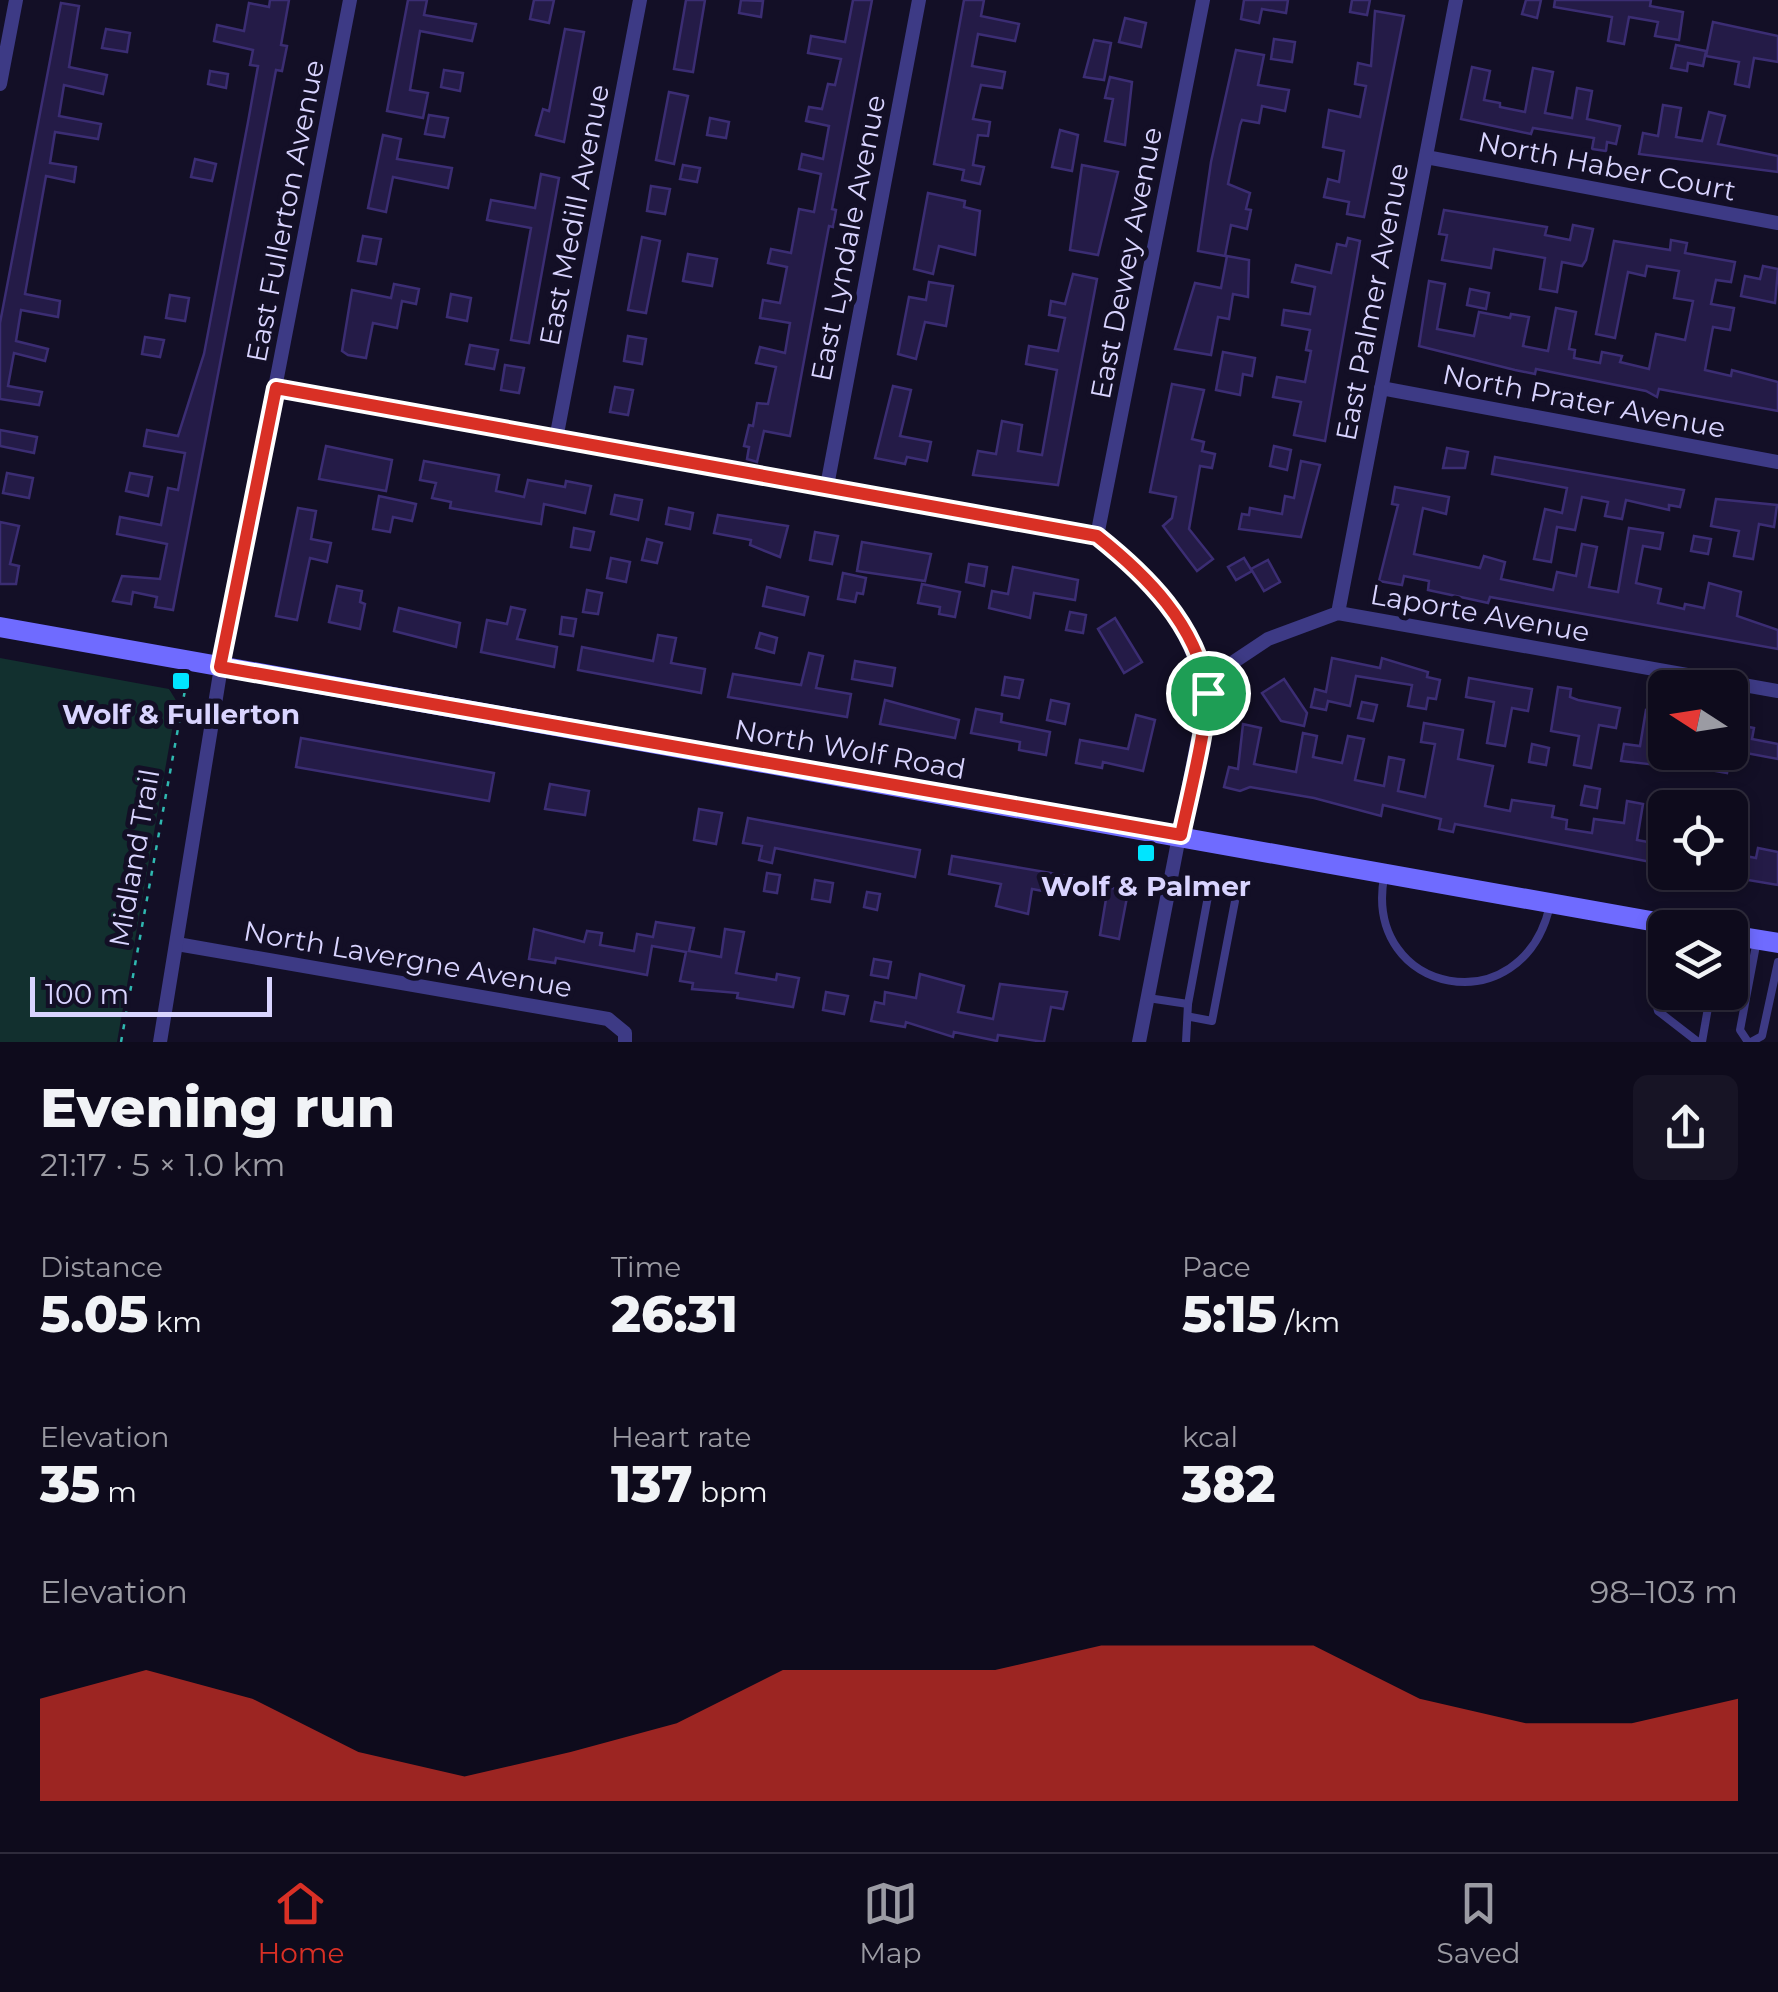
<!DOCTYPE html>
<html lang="en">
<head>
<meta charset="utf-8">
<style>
  :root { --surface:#0e0b1c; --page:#171425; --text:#f1f3f6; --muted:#9b9ba3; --line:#2e2b3b; --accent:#d93025 }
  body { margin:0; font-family:Montserrat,sans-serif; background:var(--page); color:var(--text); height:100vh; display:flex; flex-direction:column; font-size:38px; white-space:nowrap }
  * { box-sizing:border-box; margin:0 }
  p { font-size:32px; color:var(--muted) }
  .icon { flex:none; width:55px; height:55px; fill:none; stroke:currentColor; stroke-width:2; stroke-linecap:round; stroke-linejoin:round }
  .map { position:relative; height:1042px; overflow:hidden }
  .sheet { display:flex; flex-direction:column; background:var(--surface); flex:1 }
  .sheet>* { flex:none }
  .needle { width:65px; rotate:282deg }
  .fabs { position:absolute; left:1648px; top:670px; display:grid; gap:20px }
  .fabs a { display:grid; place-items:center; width:100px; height:100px; border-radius:15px; background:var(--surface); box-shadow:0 5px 15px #0003,0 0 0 2px var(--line); font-size:50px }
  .scale { position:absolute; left:30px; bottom:25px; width:242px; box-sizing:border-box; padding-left:10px; border:5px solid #d9d4ff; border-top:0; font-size:28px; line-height:35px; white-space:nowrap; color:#d9d4ff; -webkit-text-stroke:8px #130f26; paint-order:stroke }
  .pin { position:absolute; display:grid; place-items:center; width:85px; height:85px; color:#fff; margin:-42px; border:5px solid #fff; border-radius:50%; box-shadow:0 2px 10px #0007 }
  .round { display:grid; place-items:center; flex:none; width:105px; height:105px; border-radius:15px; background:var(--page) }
  .overview { display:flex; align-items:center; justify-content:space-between; height:170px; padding:0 40px }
  h1 { font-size:55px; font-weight:800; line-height:75px }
  .stats { display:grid; grid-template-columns:repeat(3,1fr); gap:15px; height:170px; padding:10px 40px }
  .stats div { display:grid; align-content:center }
  .stats b { font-size:50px; font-weight:800 }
  .stats small { font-size:28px; font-weight:400 }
  .stats p { font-size:28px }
  .chart { height:280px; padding:20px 40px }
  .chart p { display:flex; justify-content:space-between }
  .chart svg { width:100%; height:180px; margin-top:10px; fill:var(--accent); opacity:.7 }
  .tab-bar { display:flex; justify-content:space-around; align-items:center; height:140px; border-top:2px solid var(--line); background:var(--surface); font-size:28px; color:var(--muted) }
  .tab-bar a { display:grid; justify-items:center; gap:5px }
  .tab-bar .selected { color:var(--accent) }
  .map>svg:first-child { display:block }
  .green { fill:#12302f }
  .building { fill:#241b47; stroke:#3b2d73; stroke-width:2.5 }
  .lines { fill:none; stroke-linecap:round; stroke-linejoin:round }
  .path { stroke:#2fb8b0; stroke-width:2.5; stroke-dasharray:5 8; stroke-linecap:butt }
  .lane { stroke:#3d3a85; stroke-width:8 }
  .street { stroke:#3d3a85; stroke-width:14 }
  .secondary { stroke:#6f6bff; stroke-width:20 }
  .route-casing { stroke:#fff; stroke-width:20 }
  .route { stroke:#d93025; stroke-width:12 }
  .poi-dot { fill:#00e5ff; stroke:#130f26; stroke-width:4 }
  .labels { text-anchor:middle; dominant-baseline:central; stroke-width:10; stroke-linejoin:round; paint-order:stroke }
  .street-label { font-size:28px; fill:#d9d4ff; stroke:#130f26 }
  .poi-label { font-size:28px; font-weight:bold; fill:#d9d4ff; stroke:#130f26 }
</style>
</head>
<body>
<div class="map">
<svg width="1778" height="1042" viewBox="0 0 1778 1042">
  <rect width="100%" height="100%" fill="#130f26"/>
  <polygon class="green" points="0,658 169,689 177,702 117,1042 0,1042"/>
  <g class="building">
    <polygon points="270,0 289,0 281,45 287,46 282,71 276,70 173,610 155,607 157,597 133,592 131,604 113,601 122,576 160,579 167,544 117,534 120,517 161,525 168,488 178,490 185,453 144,446 147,430 178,436 204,354 248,122 258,66 250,65 253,50 214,41 217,25 244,31 249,3 269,7"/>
    <polygon points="408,0 427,0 424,15 476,24 472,41 420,31 410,90 428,93 423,118 387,111"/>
    <polygon points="534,0 554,0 549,23 530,19"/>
    <polygon points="686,0 705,0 693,72 674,69"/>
    <polygon points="741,0 763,1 761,17 739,13"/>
    <polygon points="853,0 872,0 832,209 836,210 833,227 829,226 790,436 764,431 757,462 747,459 749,447 744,446 749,425 753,426 757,403 768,404 776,367 756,363 760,347 785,353 790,323 760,318 763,300 780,303 787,267 768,263 771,249 791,253 799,209 814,212 821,174 799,169 802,154 823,159 829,126 806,121 809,107 822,109 828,84 835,85 841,59 808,53 811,36 845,42"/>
    <polygon points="964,0 984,0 981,16 1019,24 1015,41 978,34 972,66 1005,72 1002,88 981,85 973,119 990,122 988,136 978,135 973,165 984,167 980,184 962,180 964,170 934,164"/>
    <polygon points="1244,0 1288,0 1286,13 1262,9 1259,23 1241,19"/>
    <polygon points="1352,0 1370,0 1367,15 1350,12"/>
    <polygon points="1526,0 1541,0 1537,18 1522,14"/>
    <polygon points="1555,0 1651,0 1650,6 1683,12 1679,40 1655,36 1658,22 1629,17 1624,44 1608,41 1612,17 1554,7"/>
    <polygon points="61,3 79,6 69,67 107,75 103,94 64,85 59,116 101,124 98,139 55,132 50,163 76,167 74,182 46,176 25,294 60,301 58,317 21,310 16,341 48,349 45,361 14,353 8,386 42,392 39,405 0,399 0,323"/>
    <polygon points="1375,11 1404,16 1364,217 1347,214 1349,202 1324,197 1328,179 1339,182 1344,151 1323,147 1329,110 1360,117 1366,86 1355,84 1358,63 1371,66"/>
    <polygon points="1125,18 1146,23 1141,47 1119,42"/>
    <polygon points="1713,22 1778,36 1778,62 1754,58 1749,87 1735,84 1739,62 1706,56"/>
    <polygon points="106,29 130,33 127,52 102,48"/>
    <polygon points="565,29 584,32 564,142 536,135 543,109 549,111"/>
    <polygon points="1274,39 1295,42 1292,62 1271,59"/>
    <polygon points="1094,40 1111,43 1104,80 1084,77"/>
    <polygon points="1676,45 1706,51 1703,66 1688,63 1687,71 1671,68"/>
    <polygon points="1236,50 1264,55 1258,85 1289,90 1285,111 1262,106 1259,123 1242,120 1240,125 1228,184 1250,193 1246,209 1251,210 1247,229 1231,225 1225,256 1198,251 1211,162"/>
    <polygon points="1472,67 1490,71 1484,100 1500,103 1500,107 1525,112 1533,68 1553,72 1545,113 1572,118 1577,88 1592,91 1587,119 1620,126 1616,144 1607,142 1606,151 1592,149 1594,138 1533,128 1531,134 1461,119"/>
    <polygon points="444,70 463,73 460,91 441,87"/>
    <polygon points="210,71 228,74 226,88 208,84"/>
    <polygon points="1110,77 1132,82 1125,145 1105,141 1113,99 1105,98"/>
    <polygon points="669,92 688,96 674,164 656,160"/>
    <polygon points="1663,105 1681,108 1676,137 1702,141 1709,112 1725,116 1718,144 1778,156 1778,172 1639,154 1643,133 1658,136"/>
    <polygon points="429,115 448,118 444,137 425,134"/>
    <polygon points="710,118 729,122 726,138 707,135"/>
    <polygon points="1060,130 1078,135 1072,171 1052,167"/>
    <polygon points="383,135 401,139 397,159 452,168 448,188 393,177 386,212 368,208"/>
    <polygon points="195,159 216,164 212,181 191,177"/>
    <polygon points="683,165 700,168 697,182 680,179"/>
    <polygon points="1082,165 1118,172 1098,255 1070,250"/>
    <polygon points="541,174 559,178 529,343 511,340 531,228 487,220 491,200 535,208"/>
    <polygon points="651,186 670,189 665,214 647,211"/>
    <polygon points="928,193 965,201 964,207 980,211 975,255 939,246 933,274 914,269"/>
    <polygon points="1444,210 1547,227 1545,235 1570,240 1573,225 1593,229 1586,260 1582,266 1562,262 1557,292 1540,289 1545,258 1494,249 1491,268 1442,260 1447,235 1439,234"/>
    <polygon points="363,236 381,239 376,264 358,261"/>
    <polygon points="642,237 660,241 646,313 628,310"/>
    <polygon points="1348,238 1360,241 1325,441 1294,435 1301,402 1273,397 1277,377 1305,382 1311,351 1306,350 1310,330 1282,325 1284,310 1310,314 1315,287 1292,282 1296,265 1331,273 1337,244 1346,246"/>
    <polygon points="1671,240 1687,243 1685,253 1735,262 1731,282 1716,280 1711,304 1734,308 1730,330 1713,327 1705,370 1731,376 1732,370 1778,382 1778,411 1659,389 1657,397 1646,391 1536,369 1535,374 1515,370 1419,346 1429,281 1445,284 1437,329 1474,336 1479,312 1510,318 1511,314 1529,317 1523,346 1548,351 1556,308 1576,312 1569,349 1575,350 1574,358 1600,363 1602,352 1622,356 1620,362 1649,369 1656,334 1685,340 1693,301 1674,298 1679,271 1647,266 1645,276 1628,272 1615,338 1596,334 1614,241 1670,250"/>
    <polygon points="688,254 717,259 712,286 683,281"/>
    <polygon points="1227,256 1249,260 1248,297 1233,294 1229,319 1218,317 1211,355 1175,349 1195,283 1221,288"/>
    <polygon points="1763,266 1778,269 1775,303 1741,296 1745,276 1760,279"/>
    <polygon points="1073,274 1097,279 1058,485 973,475 978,451 996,454 1002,421 1022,425 1018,451 1042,455 1057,370 1026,364 1029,346 1058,351 1065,318 1049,315 1051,301 1065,304"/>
    <polygon points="929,282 953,286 946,326 925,322 916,359 898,354 909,297 926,300"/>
    <polygon points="394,284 419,289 416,304 402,301 397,328 373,323 366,358 348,355 342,351 352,290 391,298"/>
    <polygon points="1470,289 1489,293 1486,309 1467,305"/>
    <polygon points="451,294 471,298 467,321 447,317"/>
    <polygon points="170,295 189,298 185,321 166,318"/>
    <polygon points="628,336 646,339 642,364 624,361"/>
    <polygon points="145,337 164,340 160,357 142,354"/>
    <polygon points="470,345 498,350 494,369 466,364"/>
    <polygon points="1223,352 1255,358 1252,376 1243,374 1240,395 1216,390"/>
    <polygon points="505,365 524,368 519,393 501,390"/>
    <polygon points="1172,384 1204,390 1192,439 1204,442 1202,451 1215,454 1212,468 1200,466 1189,529 1213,559 1197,571 1163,526 1172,518 1176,497 1150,492"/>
    <polygon points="893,386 911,390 900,436 931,442 927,461 907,457 905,464 875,458"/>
    <polygon points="615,387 633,390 628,415 610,412"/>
    <polygon points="0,430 37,437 34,453 0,446"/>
    <polygon points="326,446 392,460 386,491 319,479"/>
    <polygon points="1274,446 1291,450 1287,470 1270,466"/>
    <polygon points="1447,448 1468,452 1465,468 1443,468"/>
    <polygon points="1495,457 1684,490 1680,507 1669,505 1669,510 1626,500 1622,519 1605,516 1608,502 1582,497 1575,530 1557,527 1551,562 1534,559 1545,509 1562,513 1567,488 1492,474"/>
    <polygon points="424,461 499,475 496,491 524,497 528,480 565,487 566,481 591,486 585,513 544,504 541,524 450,508 451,502 432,498 436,483 420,480"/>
    <polygon points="1301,461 1320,465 1301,537 1239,529 1242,514 1249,515 1250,508 1282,514 1285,496 1294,498"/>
    <polygon points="7,473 33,478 29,498 3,493"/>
    <polygon points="130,473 152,477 148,496 126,491"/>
    <polygon points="1395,487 1449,497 1446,514 1423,508 1414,554 1480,568 1484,556 1505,562 1501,579 1553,590 1557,572 1576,576 1582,544 1597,547 1589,587 1618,592 1629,528 1663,533 1660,549 1643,546 1636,583 1661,589 1658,603 1684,609 1685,604 1704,608 1709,583 1741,592 1737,616 1778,630 1778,649 1490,597 1488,603 1470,599 1428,590 1429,581 1404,576 1402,585 1379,581 1398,505 1392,504"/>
    <polygon points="615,495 642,500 638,520 611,514"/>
    <polygon points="379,496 416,504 412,521 393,517 390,532 373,529"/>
    <polygon points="1716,499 1777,505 1774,527 1759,524 1753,559 1734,556 1739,531 1711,526"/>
    <polygon points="298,508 316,511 311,539 331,543 327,562 310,558 297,620 276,616"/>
    <polygon points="669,508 693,513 690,529 666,524"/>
    <polygon points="718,515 788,526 780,557 750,545 751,540 714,533"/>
    <polygon points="0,522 19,526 10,564 19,566 16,584 0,584"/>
    <polygon points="574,528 594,532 590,550 571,547"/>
    <polygon points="815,532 838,536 832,564 810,560"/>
    <polygon points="1694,536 1711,539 1708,554 1691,551"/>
    <polygon points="647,539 662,543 657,563 642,560"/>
    <polygon points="862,542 931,554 925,581 857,571"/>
    <polygon points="611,558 630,562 626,582 607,578"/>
    <polygon points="1244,558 1252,571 1236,580 1228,567"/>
    <polygon points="1268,560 1280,582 1264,591 1251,569"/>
    <polygon points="969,564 987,567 984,586 966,582"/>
    <polygon points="1013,567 1078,580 1075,600 1034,593 1030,618 989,608 992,591 1008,594"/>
    <polygon points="843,573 866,578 863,594 857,593 855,602 838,599"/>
    <polygon points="922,584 960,592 955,617 939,614 940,607 918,603"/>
    <polygon points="337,586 362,591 360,602 365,604 360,629 329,622"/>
    <polygon points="767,587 808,597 804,615 763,606"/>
    <polygon points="587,590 602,593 598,614 583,612"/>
    <polygon points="511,607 525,610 517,639 557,647 554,667 481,652 487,620 507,624"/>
    <polygon points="399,608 460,623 456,647 394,631"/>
    <polygon points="1070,612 1086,615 1083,633 1066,630"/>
    <polygon points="562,617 576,619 573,636 560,634"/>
    <polygon points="1115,618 1142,662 1124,673 1098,629"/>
    <polygon points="760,633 777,638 774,653 756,648"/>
    <polygon points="658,635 676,638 671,663 705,669 701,693 578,670 582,647 653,661"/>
    <polygon points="809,653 823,656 816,688 851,694 847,717 728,697 733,674 801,685"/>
    <polygon points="1332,658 1380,668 1382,658 1428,672 1427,677 1440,680 1436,699 1428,698 1426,709 1408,706 1412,685 1356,676 1350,706 1328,701 1326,710 1311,707 1315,689 1326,692"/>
    <polygon points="855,661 895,668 892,686 852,679"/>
    <polygon points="1005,677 1023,680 1019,698 1002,695"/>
    <polygon points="1469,678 1532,689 1528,711 1512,708 1505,746 1487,743 1494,702 1466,697"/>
    <polygon points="1284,679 1307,713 1304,726 1281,721 1262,693"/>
    <polygon points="1558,687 1571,689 1570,697 1578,700 1620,708 1616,728 1599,725 1591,768 1574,765 1579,736 1551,731"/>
    <polygon points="885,700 959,720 955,738 880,724"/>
    <polygon points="1051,700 1069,704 1065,724 1047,720"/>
    <polygon points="1362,702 1377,705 1373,721 1358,718"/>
    <polygon points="976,709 1002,714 1001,722 1050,732 1046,755 1019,750 1020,742 971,733"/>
    <polygon points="1646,710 1665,713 1658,752 1686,752 1683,768 1621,761 1624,744 1640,746"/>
    <polygon points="1136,715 1155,720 1143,771 1103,762 1102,768 1076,763 1080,740 1128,749"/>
    <polygon points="1424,723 1463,730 1458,759 1493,766 1485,806 1510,811 1512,800 1554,806 1552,817 1567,820 1566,829 1592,833 1594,819 1624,823 1627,801 1643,804 1637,840 1659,844 1656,863 1455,824 1453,832 1439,829 1441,819 1383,805 1381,816 1314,798 1250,787 1240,791 1224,787 1229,767 1238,769 1243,724 1261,728 1254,764 1296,772 1303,733 1317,736 1313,757 1342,763 1348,736 1364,739 1355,780 1384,786 1389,757 1404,760 1398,791 1425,797 1435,744 1421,742"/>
    <polygon points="1734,724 1754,728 1752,739 1778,744 1778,759 1730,750"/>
    <polygon points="301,738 494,773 489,801 296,767"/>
    <polygon points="1532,744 1549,748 1546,765 1529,762"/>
    <polygon points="1713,754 1730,757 1727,773 1710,770"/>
    <polygon points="550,784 589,791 585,815 545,809"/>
    <polygon points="1585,786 1600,789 1597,808 1581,805"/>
    <polygon points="699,809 722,813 716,844 694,840"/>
    <polygon points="748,818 920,850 915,877 775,848 772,863 759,860 762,846 743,843"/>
    <polygon points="1758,848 1778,852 1778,885 1730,877 1730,853 1756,858"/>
    <polygon points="952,856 1074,877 1070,896 1032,889 1028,914 996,906 1001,884 949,874"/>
    <polygon points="767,873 780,875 777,893 764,891"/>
    <polygon points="815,880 833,883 830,902 812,899"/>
    <polygon points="1108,887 1128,892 1119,939 1100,935"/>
    <polygon points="867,892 880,894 877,910 864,907"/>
    <polygon points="656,922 694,928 689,951 721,957 725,929 744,932 736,973 776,980 777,974 799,978 793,1007 737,998 738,993 692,989 693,983 680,981 686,952 652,946 647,975 556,958 555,963 529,959 534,929 584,942 587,931 602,933 600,945 634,951 637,934 653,937"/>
    <polygon points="874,959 891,962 888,978 871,975"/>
    <polygon points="920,974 964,986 958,1012 993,1019 1000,984 1067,992 1063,1009 1051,1007 1044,1042 998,1035 997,1041 954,1032 953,1037 906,1022 905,1027 871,1021 875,1002 884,1004 885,992 916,998"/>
    <polygon points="826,992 848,996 844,1014 823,1010"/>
  </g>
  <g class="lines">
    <polyline class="path" points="121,1042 187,679"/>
    <g class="lane">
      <path d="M1384 877C1363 995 1523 1026 1550 905"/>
      <polyline points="1148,998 1188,1004"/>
      <polyline points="1186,1042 1188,1004 1209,891 1236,896 1212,1021 1191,1017"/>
      <polyline points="1698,1042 1658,1011 1653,991 1709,1002 1702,1042"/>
      <polyline points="1748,1042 1740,1030 1757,940"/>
      <polyline points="1751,1042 1762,1036 1778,962"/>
    </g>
    <g class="street">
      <polyline points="0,84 16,0"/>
      <polyline points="1426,157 1778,223"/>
      <path d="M277 388 1097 536C1158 585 1184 617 1207 693L1139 1042"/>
      <polyline points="1381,388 1778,462"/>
      <polyline points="556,439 640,0"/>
      <polyline points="827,486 919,0"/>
      <polyline points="1097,536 1203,0"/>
      <polyline points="1338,613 1456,0"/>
      <polyline points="1207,693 1235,661 1268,639 1338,613 1778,691"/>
      <polyline points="177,944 608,1019 625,1033 625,1042"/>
      <polyline points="160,1042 221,667 350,0"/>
    </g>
    <g class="secondary">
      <polyline points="0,627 1690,928"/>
      <polyline points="1730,935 1778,943"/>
    </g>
  </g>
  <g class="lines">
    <defs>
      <path id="route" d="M276 388 1097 536C1146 575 1196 624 1207 690 1210 714 1187 806 1181 835L220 667Z"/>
    </defs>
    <use href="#route" class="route-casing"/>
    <use href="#route" class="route"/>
  </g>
  <g class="poi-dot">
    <rect x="171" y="671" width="20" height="20" rx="5"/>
    <rect x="1136" y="843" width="20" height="20" rx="5"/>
  </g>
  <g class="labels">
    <g class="street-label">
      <text transform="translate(1607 166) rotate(11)">North Haber Court</text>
      <text transform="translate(285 211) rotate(-79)">East Fullerton Avenue</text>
      <text transform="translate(574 215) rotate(-79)">East Medill Avenue</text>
      <text transform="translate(848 238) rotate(-79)">East Lyndale Avenue</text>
      <text transform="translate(1126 263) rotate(-79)">East Dewey Avenue</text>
      <text transform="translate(1372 302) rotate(-79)">East Palmer Avenue</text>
      <text transform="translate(1584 401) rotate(11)">North Prater Avenue</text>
      <text transform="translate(1480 613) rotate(10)">Laporte Avenue</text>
      <text transform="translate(850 749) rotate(10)">North Wolf Road</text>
      <text transform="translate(134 858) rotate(-80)">Midland Trail</text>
      <text transform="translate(408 959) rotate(10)">North Lavergne Avenue</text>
    </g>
    <g class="poi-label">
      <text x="181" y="714">Wolf &amp; Fullerton</text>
      <text x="1146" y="886">Wolf &amp; Palmer</text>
    </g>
  </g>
</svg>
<div class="fabs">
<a><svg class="needle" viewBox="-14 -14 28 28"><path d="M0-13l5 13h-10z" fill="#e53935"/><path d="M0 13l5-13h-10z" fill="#9b9ba3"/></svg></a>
<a><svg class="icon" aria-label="locate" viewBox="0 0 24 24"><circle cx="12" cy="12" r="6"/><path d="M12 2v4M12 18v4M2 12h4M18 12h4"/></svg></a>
<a><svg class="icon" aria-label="layers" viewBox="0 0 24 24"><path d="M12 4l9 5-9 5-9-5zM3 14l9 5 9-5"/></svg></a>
</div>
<div class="scale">100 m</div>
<div class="pin" style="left:1208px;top:693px;background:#1e9e55"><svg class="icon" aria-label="arrive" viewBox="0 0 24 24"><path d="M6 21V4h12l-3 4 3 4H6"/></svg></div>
</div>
<section class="sheet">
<div class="overview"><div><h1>Evening run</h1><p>21:17 · 5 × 1.0 km</p></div><a class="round"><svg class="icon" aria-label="share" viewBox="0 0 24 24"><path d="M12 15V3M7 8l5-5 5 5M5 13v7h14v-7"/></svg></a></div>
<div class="stats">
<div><p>Distance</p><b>5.05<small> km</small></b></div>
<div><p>Time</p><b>26:31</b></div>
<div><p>Pace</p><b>5:15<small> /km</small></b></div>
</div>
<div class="stats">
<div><p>Elevation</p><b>35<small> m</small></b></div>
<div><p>Heart rate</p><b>137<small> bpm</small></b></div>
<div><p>kcal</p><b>382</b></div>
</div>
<div class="chart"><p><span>Elevation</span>98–103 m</p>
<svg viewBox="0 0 160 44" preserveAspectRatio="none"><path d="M0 44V19L10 12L20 19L30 32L40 38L50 32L60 25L70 12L80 12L90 12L100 6L110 6L120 6L130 19L140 25L150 25L160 19V44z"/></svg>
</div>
</section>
<nav class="tab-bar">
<a class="selected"><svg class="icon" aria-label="home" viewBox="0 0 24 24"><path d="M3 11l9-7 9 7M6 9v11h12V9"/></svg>Home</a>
<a><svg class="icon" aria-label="map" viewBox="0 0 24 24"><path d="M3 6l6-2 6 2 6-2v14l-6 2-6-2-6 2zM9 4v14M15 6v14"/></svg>Map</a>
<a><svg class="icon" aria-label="saved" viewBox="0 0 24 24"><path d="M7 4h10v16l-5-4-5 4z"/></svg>Saved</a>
</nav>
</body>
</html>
